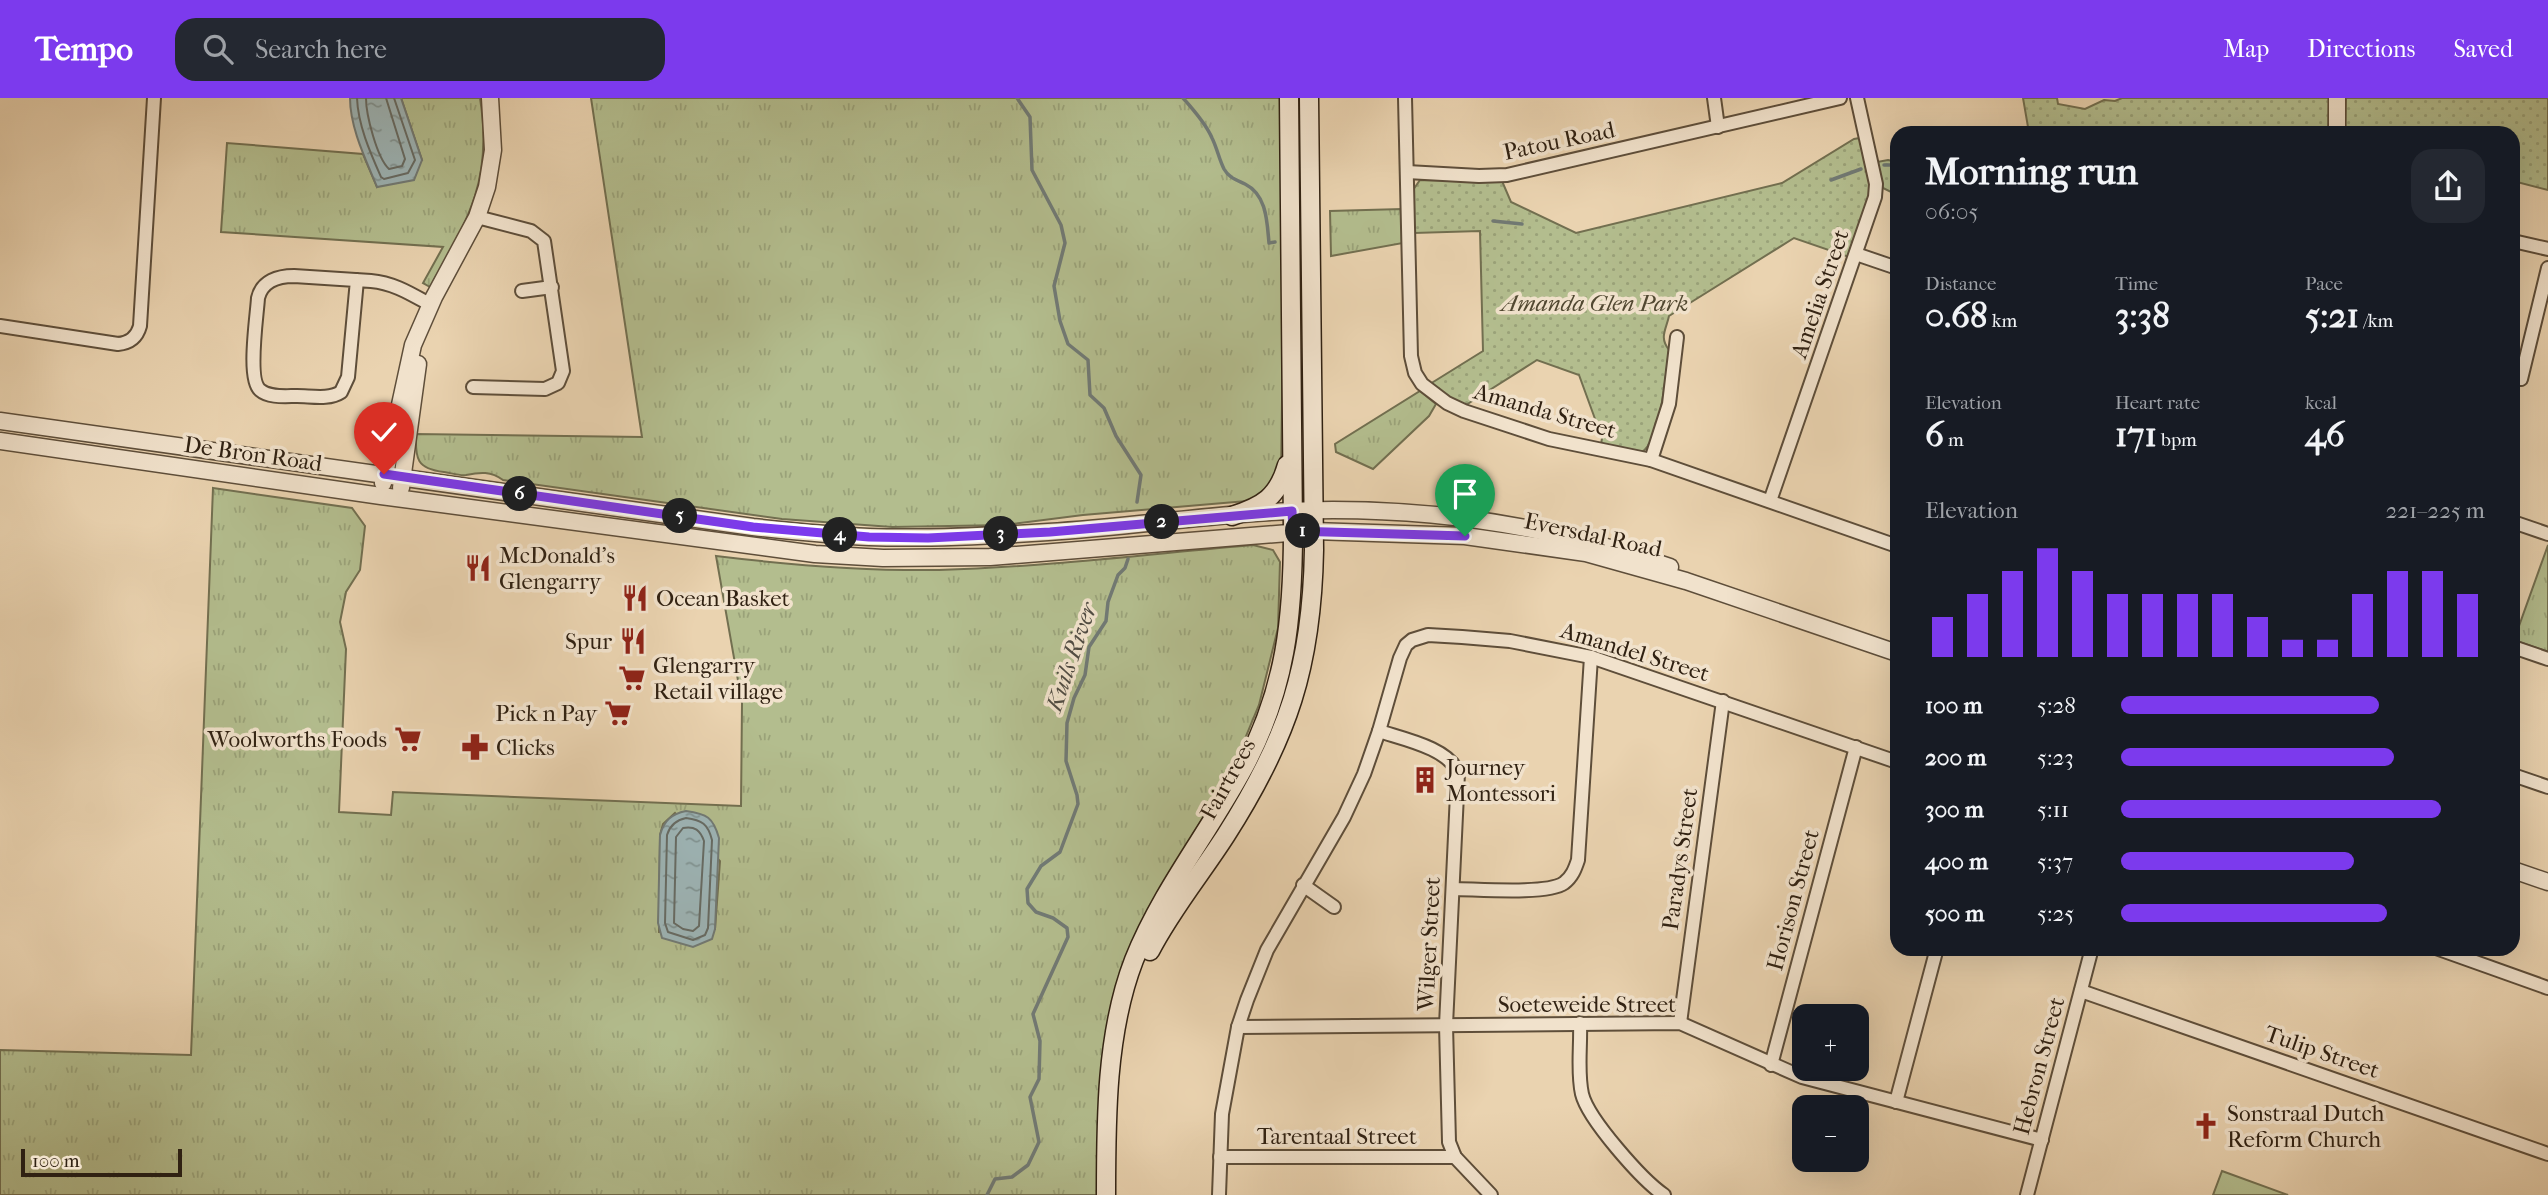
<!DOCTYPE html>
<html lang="en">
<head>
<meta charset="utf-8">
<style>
  :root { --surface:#171b24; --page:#242831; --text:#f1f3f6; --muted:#9ea1a6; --accent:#7c3aed }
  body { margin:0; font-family:"IM FELL French Canon",serif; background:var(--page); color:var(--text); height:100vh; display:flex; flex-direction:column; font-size:26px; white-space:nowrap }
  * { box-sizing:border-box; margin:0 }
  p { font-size:23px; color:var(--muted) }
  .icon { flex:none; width:38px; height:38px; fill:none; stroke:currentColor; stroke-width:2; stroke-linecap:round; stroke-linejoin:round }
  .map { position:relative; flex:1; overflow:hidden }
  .details { position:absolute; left:1890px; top:28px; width:630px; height:830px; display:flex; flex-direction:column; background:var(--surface); border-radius:21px; box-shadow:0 7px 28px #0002 }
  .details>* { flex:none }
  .buttons { position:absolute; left:1792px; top:906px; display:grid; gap:14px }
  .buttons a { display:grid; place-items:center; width:77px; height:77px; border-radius:14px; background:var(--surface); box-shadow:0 7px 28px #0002; font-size:35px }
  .scale { position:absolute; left:21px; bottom:18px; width:161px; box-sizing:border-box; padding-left:7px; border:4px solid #302112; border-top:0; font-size:19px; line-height:24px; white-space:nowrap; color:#302112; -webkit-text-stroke:5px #f1e2cc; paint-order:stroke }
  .pin { position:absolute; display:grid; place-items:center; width:60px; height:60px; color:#fff; margin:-72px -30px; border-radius:50% 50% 50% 0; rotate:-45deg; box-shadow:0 0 7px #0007 }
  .pin .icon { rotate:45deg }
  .km { position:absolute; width:35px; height:35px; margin:-18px; border-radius:50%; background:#222; color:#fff; font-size:19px; line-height:35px; text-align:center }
  .round { display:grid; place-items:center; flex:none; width:74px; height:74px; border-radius:21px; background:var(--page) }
  .overview { display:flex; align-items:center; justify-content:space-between; height:119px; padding:0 35px }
  h1 { font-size:38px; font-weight:800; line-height:52px }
  .figures { display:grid; grid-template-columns:repeat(3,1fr); gap:10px; height:119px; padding:7px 35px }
  .figures div { display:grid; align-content:center }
  .figures b { font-size:35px; font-weight:800 }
  .figures small { font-size:19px; font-weight:400 }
  .figures p { font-size:19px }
  .chart { height:196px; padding:14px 35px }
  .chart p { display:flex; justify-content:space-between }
  .chart svg { width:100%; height:126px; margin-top:7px; stroke:var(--accent); stroke-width:6 }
  ul { padding:0 35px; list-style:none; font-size:23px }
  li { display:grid; grid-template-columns:112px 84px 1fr; align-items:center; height:52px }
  li i { height:18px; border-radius:9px; background:var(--accent) }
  header { display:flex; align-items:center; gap:42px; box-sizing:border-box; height:98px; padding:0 35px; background:var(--accent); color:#fff }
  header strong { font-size:33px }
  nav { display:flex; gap:38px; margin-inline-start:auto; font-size:24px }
  .search { width:490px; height:63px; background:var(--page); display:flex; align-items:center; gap:18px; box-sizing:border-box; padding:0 24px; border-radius:21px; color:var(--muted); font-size:26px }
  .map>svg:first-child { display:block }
  .grass { fill:url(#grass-tufts); stroke:#726f50; stroke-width:2; fill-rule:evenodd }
  .park { fill:url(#park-dots); stroke:#726f50; stroke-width:2 }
  .pitch { fill:#b3bd8e; stroke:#726f50; stroke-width:2 }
  .water { fill:url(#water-ripples); stroke:#717a75; stroke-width:2 }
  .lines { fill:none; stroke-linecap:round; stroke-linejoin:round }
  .shore { stroke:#666b64; stroke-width:2 }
  .stream { stroke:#717a75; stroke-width:3.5 }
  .minor-casing { stroke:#5e4e3a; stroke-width:16 }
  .tertiary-casing { stroke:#5e4e3a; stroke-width:19 }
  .secondary-casing { stroke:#302112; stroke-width:21 }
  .minor { stroke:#f1e2cc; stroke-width:12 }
  .tertiary { stroke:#f1e2cc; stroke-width:16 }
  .secondary { stroke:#f1e2cc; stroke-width:18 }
  .route-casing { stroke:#fff; stroke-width:14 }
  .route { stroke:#7c3aed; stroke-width:9 }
  .labels { text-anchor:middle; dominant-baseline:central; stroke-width:7; stroke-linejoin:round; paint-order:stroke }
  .street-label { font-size:23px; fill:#302112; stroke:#f1e2cc }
  .park-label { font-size:23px; font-style:italic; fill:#514831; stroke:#f1e2cc }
  .poi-label { font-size:23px; fill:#302112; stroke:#f1e2cc; text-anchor:start }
  .water-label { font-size:24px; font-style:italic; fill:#514d44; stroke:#f1e2cc }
</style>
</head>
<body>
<header>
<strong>Tempo</strong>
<div class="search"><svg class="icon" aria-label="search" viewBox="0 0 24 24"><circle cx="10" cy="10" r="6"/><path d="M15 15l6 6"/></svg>Search here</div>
<nav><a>Map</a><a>Directions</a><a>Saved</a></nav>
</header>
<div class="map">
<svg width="2548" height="1097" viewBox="0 0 2548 1097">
  <defs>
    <pattern id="grass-tufts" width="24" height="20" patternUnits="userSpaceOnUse" patternTransform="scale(1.75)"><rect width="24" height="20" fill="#b3bd8e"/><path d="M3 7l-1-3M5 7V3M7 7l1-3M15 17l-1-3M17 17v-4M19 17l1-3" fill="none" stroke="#9aa279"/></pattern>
    <pattern id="park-dots" width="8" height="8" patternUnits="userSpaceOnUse" patternTransform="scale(1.75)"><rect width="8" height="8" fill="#b3bd8e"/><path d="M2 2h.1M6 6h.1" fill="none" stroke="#9aa279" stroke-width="1.8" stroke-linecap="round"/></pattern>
    <pattern id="water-ripples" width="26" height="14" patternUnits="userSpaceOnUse" patternTransform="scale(1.75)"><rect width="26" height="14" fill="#9db5b7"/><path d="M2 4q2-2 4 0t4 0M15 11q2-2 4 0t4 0" fill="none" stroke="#809393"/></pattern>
  </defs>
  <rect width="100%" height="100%" fill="#ead3b0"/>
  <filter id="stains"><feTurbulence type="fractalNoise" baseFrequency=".00286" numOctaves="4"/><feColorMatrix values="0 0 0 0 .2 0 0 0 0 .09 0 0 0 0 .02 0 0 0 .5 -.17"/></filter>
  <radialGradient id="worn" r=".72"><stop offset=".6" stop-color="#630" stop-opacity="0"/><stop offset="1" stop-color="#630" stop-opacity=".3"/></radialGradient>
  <g class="grass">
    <path d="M401 0H480C493 81 469 121 430 189L423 185 443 149 221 134 227 45 363 56 377 89 422 62Z"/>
    <path d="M591 0H1281L1283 229 1281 376 1254 401 1247 403 1083 417 1005 427 892 429 782 421 503 382C491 373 480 374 466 377 460 378 451 375 444 374 417 371 415 361 416 336L642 339Z"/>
    <polygon points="1402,111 1403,145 1331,158 1330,113"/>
    <polygon points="1420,293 1436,306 1429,318 1373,371 1336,354 1335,346"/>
    <path d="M213 390 352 410 365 428 360 472 346 494 340 524 346 551 339 714 391 717 393 694 741 708 742 605 716 458C790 467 865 473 939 472 1044 469 1149 456 1253 447L1273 452 1280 464 1278 530 1259 607 1232 672 1193 736 1122 881 1099 1097H0V952L191 957ZM675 715 720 763 715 831 659 834 660 737 663 726Z"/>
    <polygon points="2548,447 2548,554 2514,542"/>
  </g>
  <g class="park">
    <polygon points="2023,0 2057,0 2058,6 2085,11 2104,2 2115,3 2122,0 2329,0 2328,35 2031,35 2028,29"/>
    <polygon points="2346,0 2548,0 2548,92 2513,83 2513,35 2345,35"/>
    <path d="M1860 40 1871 93 1849 159 1794 140 1669 218C1666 232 1659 239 1669 252 1666 274 1661 342 1642 354L1601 347 1602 340 1579 277 1537 262 1466 307 1453 302 1430 286 1483 253 1480 133 1414 135 1413 92 1420 82 1502 83 1511 104 1576 135 1782 85 1854 41Z"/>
    <polygon points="1888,62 1897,64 1897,97 1883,90 1877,64"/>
  </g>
  <polygon class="pitch" points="2222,1073 2288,1097 2213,1097"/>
  <g class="water">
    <path d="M350 0H401L422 62 414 82 377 89C366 62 350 30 350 0Z"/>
    <path d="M686 713C707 716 713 719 719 740L715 831 712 841 693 849 662 840 658 825 660 737C664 723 671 716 686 713Z"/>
  </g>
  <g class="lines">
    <g class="shore">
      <path d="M357 0C358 27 370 54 381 79L384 81 408 75 415 62 394 0"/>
      <path d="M366 0C366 17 377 60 389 71L402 68 405 61 386 0"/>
      <path d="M686 720C702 722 708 726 712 742L708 830 705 837 693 842 668 834 665 825 667 737C670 727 676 722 686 720Z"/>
      <path d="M683 730C695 728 700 732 704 743L699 828 693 833 683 831 674 825 676 739Z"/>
    </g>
    <g class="stream">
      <polyline points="1017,0 1030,19 1032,72 1061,127 1065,145 1054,188 1060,223 1068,246 1088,262 1090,297 1104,310 1116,338 1141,377 1137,404"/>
      <path d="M1183 0C1192 10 1207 28 1212 40 1217 50 1219 61 1224 71 1229 80 1237 82 1245 86 1267 97 1267 124 1269 145L1275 144"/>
      <polyline points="1884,67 1897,67"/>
      <polyline points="1831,82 1861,71"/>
      <polyline points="1493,123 1522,126"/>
      <polyline points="987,1097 995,1081 1012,1079 1028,1067 1039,1044 1030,999 1039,981 1040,943 1033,916 1068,839 1067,830 1053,820 1036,814 1028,805 1027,791 1041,768 1060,754 1078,706 1077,697 1066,663 1067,625 1074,600 1085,577 1089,549 1106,523 1108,504 1118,477 1125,470 1128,461"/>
    </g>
    <defs>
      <g id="minor">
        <polyline points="1405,0 1411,258 1415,275 1422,286 1447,305 1464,313 1549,341 1651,362 1897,448"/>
        <polyline points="1714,0 1718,29"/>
        <polyline points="1407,74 1479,78 1507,77 1840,0"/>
        <polyline points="2513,143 2548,151"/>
        <polyline points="1856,156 1897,170"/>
        <path d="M357 182 348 279 341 294C329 302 311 298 297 298 286 298 269 300 260 292 247 281 257 218 258 200 262 183 278 178 294 178L371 183C394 185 411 196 431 207"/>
        <polyline points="522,193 552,189"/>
        <path d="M0 228 118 246C130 245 137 239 140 228L154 0"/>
        <polyline points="2521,281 2548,170"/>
        <polyline points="473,289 545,291 558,285 563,273 544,143 531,133 477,119"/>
        <polyline points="1651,362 1669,306 1677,239"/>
        <polyline points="1770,403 1875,99 1876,86 1857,0"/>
        <polyline points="2513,424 2548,436"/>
        <polyline points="2513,549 2548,561"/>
        <path d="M1379 633C1403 641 1449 650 1458 675L1446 927 1449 1044 1455 1059 1491 1097"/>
        <polyline points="2513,677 2548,689"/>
        <polyline points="1303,787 1334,809"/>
        <path d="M1453 791C1476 791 1547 797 1564 785 1572 779 1575 771 1578 762L1591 559"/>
        <polyline points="2436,850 2548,890"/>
        <polyline points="2081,893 2548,1056"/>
        <path d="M1580 925C1581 948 1577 974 1582 996 1588 1021 1642 1082 1664 1097"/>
        <polyline points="1680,925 1723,603"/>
        <polyline points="1238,929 1680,925 1802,979 2042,1042"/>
        <polyline points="1771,967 1856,649"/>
        <polyline points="1896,1004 1937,850"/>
        <polyline points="1220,1059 1455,1059"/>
        <polyline points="1219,1097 1222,1016 1238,929 1247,902 1267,852 1344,719 1364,676 1379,633 1400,560 1406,547 1412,542 1428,537 1462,539 1510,543 1591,559 1897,664"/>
        <polyline points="2027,1097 2092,850"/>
      </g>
      <g id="tertiary">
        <polyline points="2337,35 2337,0"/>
        <path d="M0 323 753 429C791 433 830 437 869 439 929 441 989 438 1048 434 1143 428 1238 412 1333 412 1448 412 1562 431 1670 469"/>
        <polyline points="0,343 381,398 815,456 883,460 990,459 1313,433 1465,438 1586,455 1686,483 1897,555"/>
        <polyline points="383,385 413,247 434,199 477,119 487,89 493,52 490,0"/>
        <polyline points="401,390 418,266"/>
        <polyline points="2513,772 2548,784"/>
      </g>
      <g id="secondary">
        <path d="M1232 418C1263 408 1278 399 1287 367"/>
        <path d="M1150 853C1171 812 1201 776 1226 737 1288 640 1312 568 1314 452L1309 0"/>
        <path d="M1106 1097C1106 1021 1106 934 1134 862 1162 792 1209 734 1244 669 1286 591 1293 519 1293 433L1289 0"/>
      </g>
    </defs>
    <use href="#minor" class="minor-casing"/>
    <use href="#tertiary" class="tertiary-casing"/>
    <use href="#secondary" class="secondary-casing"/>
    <use href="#minor" class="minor"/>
    <use href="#tertiary" class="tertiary"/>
    <use href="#secondary" class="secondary"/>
  </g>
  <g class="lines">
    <defs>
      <polyline id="route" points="384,376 753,429 869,439 928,440 1050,434 1292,413 1293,433 1465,438"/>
    </defs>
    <use href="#route" class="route-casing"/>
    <use href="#route" class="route"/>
  </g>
  <defs>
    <symbol id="restaurant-bare" viewBox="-9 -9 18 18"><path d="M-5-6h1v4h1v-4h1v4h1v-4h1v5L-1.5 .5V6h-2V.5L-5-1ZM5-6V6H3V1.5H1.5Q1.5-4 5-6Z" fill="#8f2418" stroke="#f1e2cc" stroke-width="2.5" paint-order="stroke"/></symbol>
    <symbol id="supermarket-bare" viewBox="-9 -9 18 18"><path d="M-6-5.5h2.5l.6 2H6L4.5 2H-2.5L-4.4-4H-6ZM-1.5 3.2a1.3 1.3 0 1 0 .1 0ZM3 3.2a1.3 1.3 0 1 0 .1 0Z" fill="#8f2418" stroke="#f1e2cc" stroke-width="2.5" paint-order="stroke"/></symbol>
    <symbol id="pharmacy-bare" viewBox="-9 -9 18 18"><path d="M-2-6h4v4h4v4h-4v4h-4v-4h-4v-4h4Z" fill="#8f2418" stroke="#f1e2cc" stroke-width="2.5" paint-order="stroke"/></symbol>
    <symbol id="building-bare" viewBox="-9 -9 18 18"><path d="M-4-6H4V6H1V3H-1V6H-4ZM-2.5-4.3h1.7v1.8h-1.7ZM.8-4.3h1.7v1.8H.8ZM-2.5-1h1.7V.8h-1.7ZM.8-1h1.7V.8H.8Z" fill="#8f2418" stroke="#f1e2cc" stroke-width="2.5" paint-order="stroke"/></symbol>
    <symbol id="church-bare" viewBox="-9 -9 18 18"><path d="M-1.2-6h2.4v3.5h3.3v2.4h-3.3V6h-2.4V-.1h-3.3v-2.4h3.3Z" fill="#8f2418" stroke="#f1e2cc" stroke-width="2.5" paint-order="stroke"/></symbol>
  </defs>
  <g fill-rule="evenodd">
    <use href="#restaurant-bare" x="459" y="451" width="38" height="38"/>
    <use href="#restaurant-bare" x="616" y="481" width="38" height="38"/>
    <use href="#restaurant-bare" x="614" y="524" width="38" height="38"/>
    <use href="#supermarket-bare" x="613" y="561" width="38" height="38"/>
    <use href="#supermarket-bare" x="599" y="596" width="38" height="38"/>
    <use href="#supermarket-bare" x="389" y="622" width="38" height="38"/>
    <use href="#pharmacy-bare" x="456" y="630" width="38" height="38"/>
    <use href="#building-bare" x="1406" y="663" width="38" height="38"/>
    <use href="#church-bare" x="2187" y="1009" width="38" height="38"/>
  </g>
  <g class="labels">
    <g class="street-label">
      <text transform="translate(1559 43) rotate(-12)">Patou Road</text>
      <text transform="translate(1820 196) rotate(-71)">Amelia Street</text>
      <text transform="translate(1545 313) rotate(16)">Amanda Street</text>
      <text transform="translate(253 356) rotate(8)">De Bron Road</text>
      <text transform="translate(1593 437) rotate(12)">Eversdal Road</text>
      <text transform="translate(1635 554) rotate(17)">Amandel Street</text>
      <text transform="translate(1228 681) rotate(-61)">Fairtrees</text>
      <text transform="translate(1680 761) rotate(-82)">Paradys Street</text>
      <text transform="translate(1793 802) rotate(-75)">Horison Street</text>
      <text transform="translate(1429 846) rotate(-87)">Wilger Street</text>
      <text x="1587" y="906">Soeteweide Street</text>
      <text transform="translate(2322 954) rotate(19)">Tulip Street</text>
      <text transform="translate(2039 968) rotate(-75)">Hebron Street</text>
      <text x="1337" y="1038">Tarentaal Street</text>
    </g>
    <g class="park-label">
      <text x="1595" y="205">Amanda Glen Park</text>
    </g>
    <g class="poi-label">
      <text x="499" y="457">McDonald's<tspan x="499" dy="26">Glengarry</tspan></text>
      <text x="656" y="500">Ocean Basket</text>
      <text x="612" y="543" text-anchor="end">Spur</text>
      <text x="653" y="567">Glengarry<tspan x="653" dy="26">Retail village</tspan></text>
      <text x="597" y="615" text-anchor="end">Pick n Pay</text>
      <text x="387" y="641" text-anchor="end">Woolworths Foods</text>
      <text x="496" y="649">Clicks</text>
      <text x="1446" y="669">Journey<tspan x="1446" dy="26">Montessori</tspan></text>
      <text x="2227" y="1015">Sonstraal Dutch<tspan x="2227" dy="26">Reform Church</tspan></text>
    </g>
    <g class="water-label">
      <text transform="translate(1071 559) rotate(-71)">Kuils River</text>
    </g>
  </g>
  <rect width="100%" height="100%" filter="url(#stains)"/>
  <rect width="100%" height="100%" fill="url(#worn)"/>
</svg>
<div class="buttons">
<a>+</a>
<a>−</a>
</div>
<div class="scale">100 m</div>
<div class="pin" style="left:1465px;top:438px;background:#1e9e55"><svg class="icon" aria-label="arrive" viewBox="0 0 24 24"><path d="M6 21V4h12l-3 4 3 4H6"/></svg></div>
<div class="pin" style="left:384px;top:376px;background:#d93025"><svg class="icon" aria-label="check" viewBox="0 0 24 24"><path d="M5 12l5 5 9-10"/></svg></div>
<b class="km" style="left:1303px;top:433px">1</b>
<b class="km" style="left:1162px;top:424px">2</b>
<b class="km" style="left:1001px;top:436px">3</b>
<b class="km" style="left:840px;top:437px">4</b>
<b class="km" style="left:680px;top:418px">5</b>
<b class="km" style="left:520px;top:396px">6</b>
<section class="details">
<div class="overview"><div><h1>Morning run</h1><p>06:05</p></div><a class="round"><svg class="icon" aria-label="share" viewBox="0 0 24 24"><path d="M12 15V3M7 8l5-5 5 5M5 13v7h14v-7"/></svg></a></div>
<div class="figures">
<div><p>Distance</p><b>0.68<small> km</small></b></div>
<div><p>Time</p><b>3:38</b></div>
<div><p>Pace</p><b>5:21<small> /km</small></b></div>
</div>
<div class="figures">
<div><p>Elevation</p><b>6<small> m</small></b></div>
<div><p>Heart rate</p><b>171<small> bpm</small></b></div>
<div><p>kcal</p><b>46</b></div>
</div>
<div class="chart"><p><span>Elevation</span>221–225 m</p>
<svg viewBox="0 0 160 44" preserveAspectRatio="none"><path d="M5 44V30M15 44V22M25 44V14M35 44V6M45 44V14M55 44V22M65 44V22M75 44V22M85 44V22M95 44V30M105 44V38M115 44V38M125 44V22M135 44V14M145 44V14M155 44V22"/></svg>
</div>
<ul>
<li><b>100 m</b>5:28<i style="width:71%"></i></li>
<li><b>200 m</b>5:23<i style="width:75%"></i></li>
<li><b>300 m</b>5:11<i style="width:88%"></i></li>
<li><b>400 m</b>5:37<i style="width:64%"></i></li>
<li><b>500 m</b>5:25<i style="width:73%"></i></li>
</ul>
</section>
</div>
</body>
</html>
